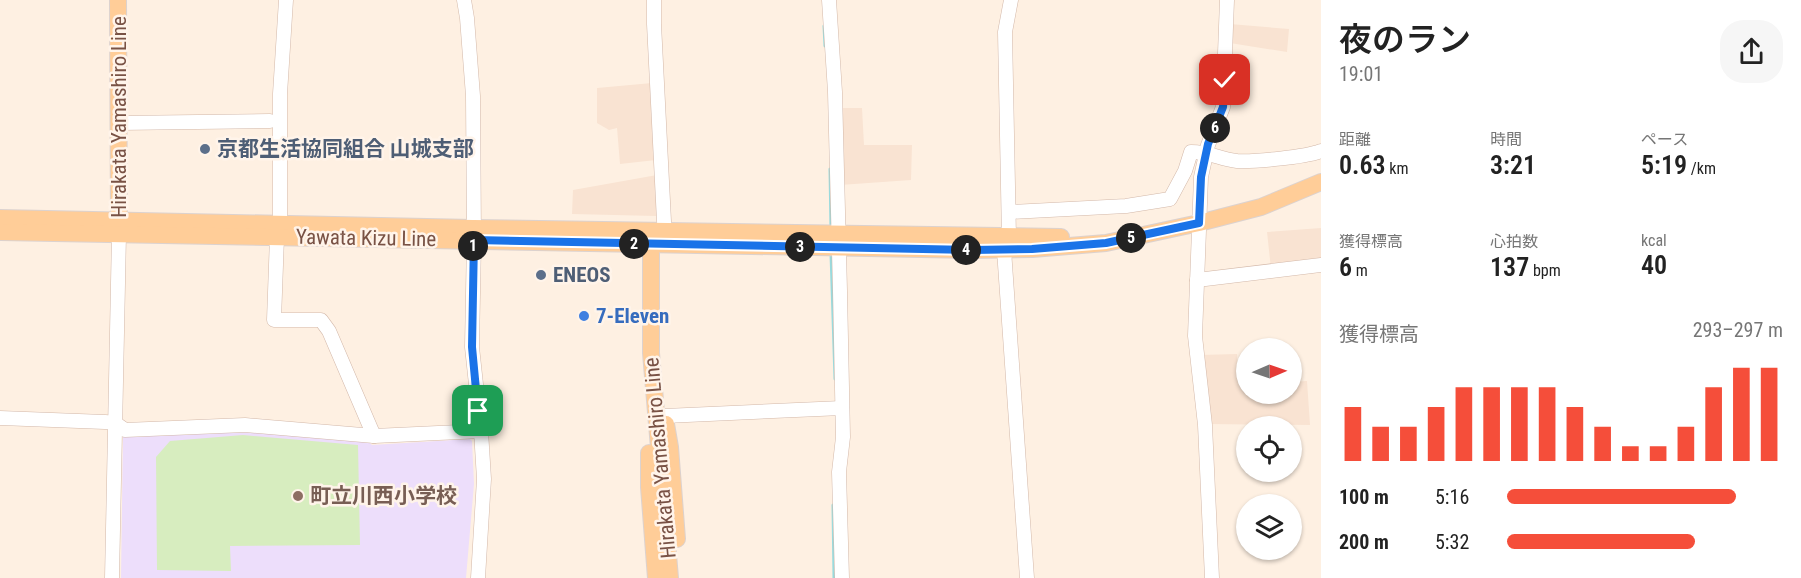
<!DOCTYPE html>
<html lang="ja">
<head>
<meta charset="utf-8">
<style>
  :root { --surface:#fff; --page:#f6f6f6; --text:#222; --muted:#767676; --accent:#f54e3a }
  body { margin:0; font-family:"Roboto Condensed","Noto Sans JP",sans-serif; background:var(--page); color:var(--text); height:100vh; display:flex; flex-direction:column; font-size:22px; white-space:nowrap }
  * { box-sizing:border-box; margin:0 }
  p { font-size:20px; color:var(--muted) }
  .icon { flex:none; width:33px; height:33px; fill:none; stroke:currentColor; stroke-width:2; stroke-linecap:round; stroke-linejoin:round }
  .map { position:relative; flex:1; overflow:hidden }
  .panel { display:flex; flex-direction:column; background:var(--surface); width:480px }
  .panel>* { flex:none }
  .needle { width:39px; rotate:88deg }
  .buttons { position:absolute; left:1236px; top:338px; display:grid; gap:12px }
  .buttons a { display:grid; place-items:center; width:66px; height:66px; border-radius:50%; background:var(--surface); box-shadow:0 2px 4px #0004; font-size:30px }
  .pin { position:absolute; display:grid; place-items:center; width:51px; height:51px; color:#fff; margin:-26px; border-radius:12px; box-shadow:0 3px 9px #0006 }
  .km { position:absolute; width:30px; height:30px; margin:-15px; border-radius:50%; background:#222; color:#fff; font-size:16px; line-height:30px; text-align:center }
  .round { display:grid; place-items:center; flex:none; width:63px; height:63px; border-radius:24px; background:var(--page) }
  .head { display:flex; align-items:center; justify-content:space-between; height:102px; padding:0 18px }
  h1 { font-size:33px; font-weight:600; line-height:45px }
  .figures { display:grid; grid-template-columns:repeat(3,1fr); gap:9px; height:102px; padding:6px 18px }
  .figures div { display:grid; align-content:center }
  .figures b { font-size:26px; font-weight:600 }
  .figures small { font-size:16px; font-weight:400 }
  .figures p { font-size:16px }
  .chart { height:168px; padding:12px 18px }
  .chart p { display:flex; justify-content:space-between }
  .chart svg { width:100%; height:108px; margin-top:6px; stroke:var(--accent); stroke-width:6 }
  ul { padding:0 18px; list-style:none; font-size:20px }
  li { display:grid; grid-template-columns:96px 72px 1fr; align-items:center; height:45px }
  li i { height:15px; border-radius:8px; background:var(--accent) }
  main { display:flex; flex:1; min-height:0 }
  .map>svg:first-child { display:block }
  .residential { fill:#f9e3d2 }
  .education { fill:#eddefb }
  .pitch { fill:#d7edbf }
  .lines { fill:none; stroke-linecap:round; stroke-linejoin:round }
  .stream { stroke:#99dadd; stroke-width:3 }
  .minor-casing { stroke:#d3b8a9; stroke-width:15 }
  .major-casing { stroke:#dcd2cf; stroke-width:18 }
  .minor { stroke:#fff; stroke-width:14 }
  .major { stroke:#ffcd98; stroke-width:16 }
  .route-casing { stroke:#fff; stroke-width:12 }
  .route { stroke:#1a73e8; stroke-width:8 }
  .service-dot { fill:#5c6f8a; stroke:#fff4ea; stroke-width:2 }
  .shop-dot { fill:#3f7fe0; stroke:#fff4ea; stroke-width:2 }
  .education-dot { fill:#8d6e63; stroke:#fff4ea; stroke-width:2 }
  .labels { text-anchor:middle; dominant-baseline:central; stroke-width:5; stroke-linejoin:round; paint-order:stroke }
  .street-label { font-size:21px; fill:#795245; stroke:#fff4ea }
  .service-label { font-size:21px; font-weight:bold; fill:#4e5e75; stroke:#fff4ea; text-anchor:start }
  .shop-label { font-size:21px; font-weight:bold; fill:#366cbe; stroke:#fff4ea; text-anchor:start }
  .education-label { font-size:21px; font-weight:bold; fill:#785e54; stroke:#fff4ea; text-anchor:start }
</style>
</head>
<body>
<main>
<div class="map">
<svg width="1321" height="578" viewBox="0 0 1321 578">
  <rect width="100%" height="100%" fill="#fef0e2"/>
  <g class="residential">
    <polygon points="1230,24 1289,29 1287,52 1230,43"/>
    <polygon points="652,83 656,160 620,164 617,128 609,130 597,123 597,88"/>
    <polygon points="838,108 862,108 864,145 912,145 911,180 840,185"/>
    <polygon points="657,175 658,214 656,216 572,214 573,190"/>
    <polygon points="1321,228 1321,262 1271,269 1267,232"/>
    <polygon points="1237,354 1238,383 1246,383 1246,393 1292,393 1292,382 1307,381 1310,425 1208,424 1200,355"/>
  </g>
  <polygon class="education" points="243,427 363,437 372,445 470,439 472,441 474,484 466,578 121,578 123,435"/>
  <polygon class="pitch" points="243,435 358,445 360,545 230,546 231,571 157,570 156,457 170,441"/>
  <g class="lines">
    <g class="stream">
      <polyline points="824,26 825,46"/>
      <polyline points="830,169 831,229"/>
      <polyline points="831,253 835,379"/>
      <polyline points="833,505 834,578"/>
    </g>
    <defs>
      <g id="minor">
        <polyline points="464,0 467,18 473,96 474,240 472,347 481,431 484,479 478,578"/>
        <polyline points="654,0 654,24 665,241"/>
        <polyline points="829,0 835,92 840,291 843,437 839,472 842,578"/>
        <polyline points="119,123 270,121"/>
        <path d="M1009 212 1126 206 1170 199 1185 171 1191 152C1211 152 1219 159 1237 161 1253 162 1307 157 1321 151"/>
        <polyline points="280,222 280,94 286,0"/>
        <polyline points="277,237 274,320 321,320 329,331 374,436"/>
        <polyline points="1009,238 1005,32 1011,0"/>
        <polyline points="1004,250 1027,578"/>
        <polyline points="1197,280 1321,265"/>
        <polyline points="665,416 842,408"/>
        <polyline points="0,418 105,422 115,423 125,430 245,425 374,436 481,431"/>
        <polyline points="112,578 119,234"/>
        <polyline points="1212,578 1205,425 1195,336 1201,177 1208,145 1223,107 1227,0"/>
      </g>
      <g id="major">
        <polyline points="118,0 119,230"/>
        <polyline points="0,218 473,228 1061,237"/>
        <polyline points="0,232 973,250 1032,249 1106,243 1199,223 1261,207 1321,182"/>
        <polyline points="651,234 651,353 670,578"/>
        <polyline points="666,424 670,447 677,539"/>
        <polyline points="649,453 649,487 656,578"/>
      </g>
    </defs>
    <use href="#minor" class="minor-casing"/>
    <use href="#major" class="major-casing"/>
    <use href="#minor" class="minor"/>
    <use href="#major" class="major"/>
  </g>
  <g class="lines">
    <defs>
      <polyline id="route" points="478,411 472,347 474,240 972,250 1032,249 1106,243 1199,223 1201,177 1208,144 1223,107 1225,80"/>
    </defs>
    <use href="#route" class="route-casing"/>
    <use href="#route" class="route"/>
  </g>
  <g class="service-dot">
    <circle cx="205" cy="149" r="6"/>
    <circle cx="541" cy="275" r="6"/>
  </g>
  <circle class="shop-dot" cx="584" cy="316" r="6"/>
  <circle class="education-dot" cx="298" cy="496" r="6"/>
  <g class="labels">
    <g class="street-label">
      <text transform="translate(119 117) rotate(-90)">Hirakata Yamashiro Line</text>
      <text transform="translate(366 238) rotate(1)">Yawata Kizu Line</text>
      <text transform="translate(660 458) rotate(-95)">Hirakata Yamashiro Line</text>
    </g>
    <g class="service-label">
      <text x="217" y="149">京都生活協同組合 山城支部</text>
      <text x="553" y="275">ENEOS</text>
    </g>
    <g class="shop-label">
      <text x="596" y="316">7-Eleven</text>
    </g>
    <g class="education-label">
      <text x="310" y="496">町立川西小学校</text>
    </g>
  </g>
</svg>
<div class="buttons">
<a><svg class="needle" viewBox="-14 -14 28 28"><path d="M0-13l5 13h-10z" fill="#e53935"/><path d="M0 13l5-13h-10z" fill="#767676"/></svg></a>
<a><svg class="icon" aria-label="locate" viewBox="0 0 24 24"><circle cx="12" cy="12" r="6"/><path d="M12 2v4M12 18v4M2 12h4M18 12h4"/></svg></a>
<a><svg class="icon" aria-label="layers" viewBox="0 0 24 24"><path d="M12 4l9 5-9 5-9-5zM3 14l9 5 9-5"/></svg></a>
</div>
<div class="pin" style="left:478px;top:411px;background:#1e9e55"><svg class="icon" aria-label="arrive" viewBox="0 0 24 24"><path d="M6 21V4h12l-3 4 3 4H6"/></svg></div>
<div class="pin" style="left:1225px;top:80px;background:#d93025"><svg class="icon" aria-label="check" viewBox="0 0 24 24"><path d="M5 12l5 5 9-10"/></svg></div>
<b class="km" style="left:473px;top:246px">1</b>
<b class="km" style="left:634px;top:244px">2</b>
<b class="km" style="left:800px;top:247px">3</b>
<b class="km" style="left:966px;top:250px">4</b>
<b class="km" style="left:1131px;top:238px">5</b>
<b class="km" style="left:1215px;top:128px">6</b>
</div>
<section class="panel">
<div class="head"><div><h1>夜のラン</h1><p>19:01</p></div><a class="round"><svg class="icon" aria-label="share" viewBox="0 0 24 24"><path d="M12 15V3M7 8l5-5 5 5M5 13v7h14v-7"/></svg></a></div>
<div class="figures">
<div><p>距離</p><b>0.63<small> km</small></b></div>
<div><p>時間</p><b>3:21</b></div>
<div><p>ペース</p><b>5:19<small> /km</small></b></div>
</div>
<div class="figures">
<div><p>獲得標高</p><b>6<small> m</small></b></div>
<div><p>心拍数</p><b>137<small> bpm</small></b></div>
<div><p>kcal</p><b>40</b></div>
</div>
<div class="chart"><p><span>獲得標高</span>293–297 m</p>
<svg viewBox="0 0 160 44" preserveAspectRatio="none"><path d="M5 44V22M15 44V30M25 44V30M35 44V22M45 44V14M55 44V14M65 44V14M75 44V14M85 44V22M95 44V30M105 44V38M115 44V38M125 44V30M135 44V14M145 44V6M155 44V6"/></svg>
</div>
<ul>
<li><b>100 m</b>5:16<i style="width:83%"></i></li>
<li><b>200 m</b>5:32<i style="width:68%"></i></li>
</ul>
</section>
</main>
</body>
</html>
